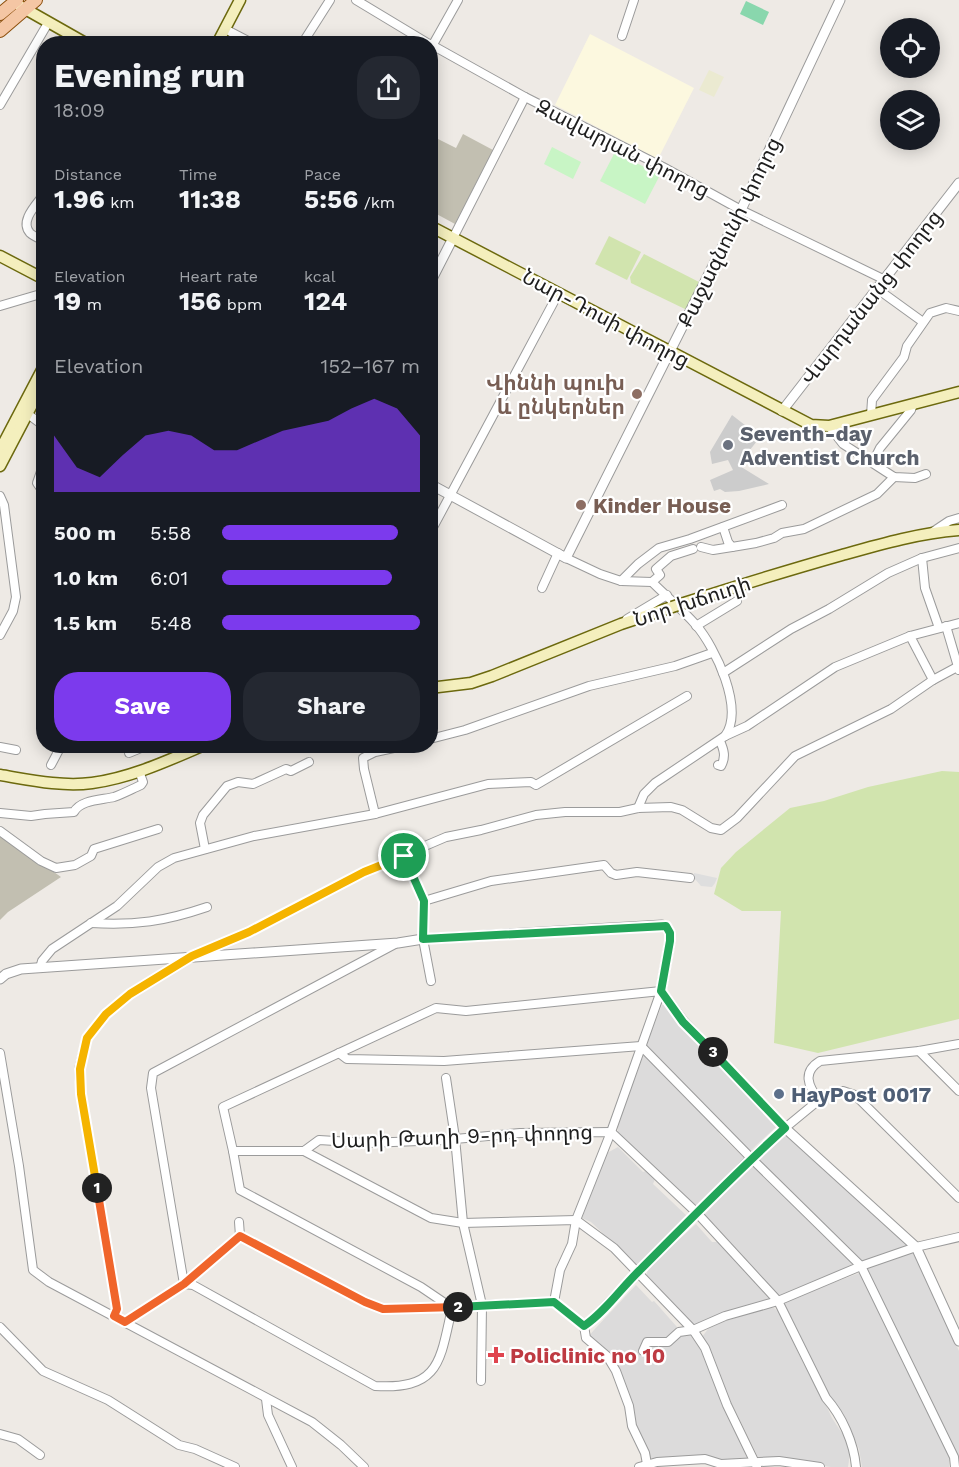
<!DOCTYPE html>
<html lang="en">
<head>
<meta charset="utf-8">
<style>
  :root { --surface:#171b24; --page:#242831; --text:#f1f3f6; --muted:#9ea1a6; --accent:#7c3aed }
  body { margin:0; font-family:"Work Sans","Noto Sans Armenian",sans-serif; background:var(--page); color:var(--text); height:100vh; display:flex; flex-direction:column; font-size:22px; white-space:nowrap }
  * { box-sizing:border-box; margin:0 }
  p { font-size:20px; color:var(--muted) }
  .icon { flex:none; width:33px; height:33px; fill:none; stroke:currentColor; stroke-width:2; stroke-linecap:round; stroke-linejoin:round }
  .map { position:relative; flex:1; overflow:hidden }
  .sheet { position:absolute; left:36px; top:36px; width:402px; height:717px; display:flex; flex-direction:column; background:var(--surface); border-radius:24px; box-shadow:0 3px 15px #0003 }
  .sheet>* { flex:none }
  .tools { position:absolute; left:880px; top:18px; display:grid; gap:12px }
  .tools a { display:grid; place-items:center; width:60px; height:60px; border-radius:50%; background:var(--surface); box-shadow:0 3px 15px #0003; font-size:30px }
  .pin { position:absolute; display:grid; place-items:center; width:51px; height:51px; color:#fff; margin:-26px; border:3px solid #fff; border-radius:50%; box-shadow:0 2px 6px #0007 }
  .km { position:absolute; width:30px; height:30px; margin:-15px; border-radius:50%; background:#222; color:#fff; font-size:16px; line-height:30px; text-align:center }
  .round { display:grid; place-items:center; flex:none; width:63px; height:63px; border-radius:24px; background:var(--page) }
  .summary { display:flex; align-items:center; justify-content:space-between; height:102px; padding:0 18px }
  h1 { font-size:33px; font-weight:700; line-height:45px }
  .stats { display:grid; grid-template-columns:repeat(3,1fr); gap:9px; height:102px; padding:6px 18px }
  .stats div { display:grid; align-content:center }
  .stats b { font-size:26px; font-weight:700 }
  .stats small { font-size:16px; font-weight:400 }
  .stats p { font-size:16px }
  .chart { height:168px; padding:12px 18px }
  .chart p { display:flex; justify-content:space-between }
  .chart svg { width:100%; height:108px; margin-top:6px; fill:var(--accent); opacity:.7 }
  .cta { display:flex; gap:12px; margin-top:auto; padding:12px 18px }
  .cta a { flex:1; height:69px; border-radius:24px; background:var(--accent); color:#fff; font-size:24px; font-weight:700; line-height:69px; text-align:center }
  .cta a+a { background:var(--page); color:var(--text) }
  ul { padding:0 18px; list-style:none; font-size:20px }
  li { display:grid; grid-template-columns:96px 72px 1fr; align-items:center; height:45px }
  li i { height:15px; border-radius:8px; background:var(--accent) }
  .map>svg:first-child { display:block }
  .residential { fill:#dcdbdb }
  .education { fill:#fcf8df }
  .religious { fill:#ccc }
  .construction { fill:#c2bfb1 }
  .farmland { fill:#ebead1 }
  .grass { fill:#d1e4ae }
  .park { fill:#c8f5c5 }
  .pitch { fill:#89d7ad }
  .parking { fill:#dedede }
  .lines { fill:none; stroke-linecap:round; stroke-linejoin:round }
  .minor-casing { stroke:#9b9b9b; stroke-width:10 }
  .tertiary-casing { stroke:#9b9b9b; stroke-width:11 }
  .secondary-casing { stroke:#6c690e; stroke-width:13 }
  .primary-casing { stroke:#8c4f0c; stroke-width:14 }
  .minor { stroke:#fff; stroke-width:8 }
  .tertiary { stroke:#fff; stroke-width:9 }
  .secondary { stroke:#f4efbd; stroke-width:10 }
  .primary { stroke:#f4c6a4; stroke-width:12 }
  .secondary-bridge-casing { stroke:#6c690e; stroke-width:13; stroke-linecap:butt }
  .secondary-bridge { stroke:#f4efbd; stroke-width:10 }
  .split-1-casing { stroke:#fff; stroke-width:12 }
  .split-2-casing { stroke:#fff; stroke-width:12 }
  .split-3-casing { stroke:#fff; stroke-width:12 }
  .split-4-casing { stroke:#fff; stroke-width:12 }
  .split-1 { stroke:#f5b400; stroke-width:8 }
  .split-2 { stroke:#f0652b; stroke-width:8 }
  .split-3 { stroke:#22a559; stroke-width:8 }
  .split-4 { stroke:#22a559; stroke-width:8 }
  .education-dot { fill:#8d6e63; stroke:#fff; stroke-width:2 }
  .worship-dot { fill:#6b7280; stroke:#fff; stroke-width:2 }
  .service-dot { fill:#5c6f8a; stroke:#fff; stroke-width:2 }
  .health-dot { fill:#e0444e; stroke:#fff; stroke-width:2 }
  .labels { text-anchor:middle; dominant-baseline:central; stroke-width:4.5; stroke-linejoin:round; paint-order:stroke }
  .street-label { font-size:21px; fill:#1e1e1e; stroke:#fff }
  .education-label { font-size:21px; font-weight:bold; fill:#785e54; stroke:#fff; text-anchor:end }
  .worship-label { font-size:21px; font-weight:bold; fill:#5b616d; stroke:#fff; text-anchor:start }
  .service-label { font-size:21px; font-weight:bold; fill:#4e5e75; stroke:#fff; text-anchor:start }
  .health-label { font-size:21px; font-weight:bold; fill:#be3a42; stroke:#fff; text-anchor:start }
</style>
</head>
<body>
<div class="map">
<svg width="959" height="1467" viewBox="0 0 959 1467">
  <rect width="100%" height="100%" fill="#eeeae5"/>
  <g class="residential">
    <polygon points="662,1005 665,1005 778,1125 748,1153 645,1047"/>
    <polygon points="644,1054 711,1121 721,1136 746,1160 697,1209 618,1134 618,1124"/>
    <polygon points="784,1136 789,1137 907,1245 907,1247 861,1265 757,1162 780,1138"/>
    <polygon points="618,1147 643,1172 646,1171 655,1179 653,1184 688,1217 638,1267 591,1222 582,1218 607,1153"/>
    <polygon points="752,1165 852,1262 851,1267 778,1299 703,1216"/>
    <polygon points="696,1224 712,1242 717,1242 765,1291 764,1293 771,1301 725,1312 694,1326 646,1278 648,1268"/>
    <polygon points="913,1250 959,1351 959,1467 866,1269"/>
    <polygon points="862,1272 949,1454 949,1467 862,1467 859,1449 836,1403 829,1399 782,1306 785,1301"/>
    <polygon points="636,1285 652,1302 654,1301 677,1327 663,1340 648,1344 668,1344 679,1334 689,1333 700,1349 750,1458 722,1460 651,1458 632,1419 633,1406 613,1356 589,1336 594,1330"/>
    <polygon points="767,1308 774,1308 779,1312 804,1365 809,1369 832,1418 851,1447 848,1467 831,1467 788,1461 779,1457 758,1457 709,1357 702,1337 708,1329 725,1321"/>
  </g>
  <polygon class="education" points="590,34 694,88 658,159 555,105"/>
  <polygon class="religious" points="732,415 750,429 748,436 757,441 738,465 769,484 739,491 725,492 720,489 714,491 710,480 733,470 728,460 712,464 710,452"/>
  <g class="construction">
    <polygon points="463,134 493,150 455,224 431,211 431,154 438,139 456,148"/>
    <polygon points="0,834 61,877 8,912 0,920"/>
  </g>
  <polygon class="farmland" points="709,70 724,77 714,97 699,90"/>
  <g class="grass">
    <polygon points="609,236 641,252 627,280 595,264"/>
    <polygon points="644,254 701,283 687,310 631,283 630,277"/>
    <polygon points="942,771 959,772 959,1019 818,1053 774,1043 781,911 742,911 714,894 721,868 736,852 790,808 824,801 868,787"/>
  </g>
  <g class="park">
    <polygon points="552,147 581,162 573,179 544,164"/>
    <polygon points="615,152 660,175 645,204 600,181"/>
  </g>
  <polygon class="pitch" points="746,1 769,12 763,25 740,14"/>
  <polygon class="parking" points="694,873 717,878 715,883 712,887 701,886 694,878"/>
  <g class="lines">
    <defs>
      <g id="minor">
        <polyline points="356,0 429,44"/>
        <polyline points="225,29 254,44"/>
        <polyline points="622,36 634,0"/>
        <polyline points="302,44 330,0"/>
        <polyline points="430,44 525,97 663,167 741,210 883,279"/>
        <polyline points="431,48 458,0"/>
        <polyline points="0,105 48,23"/>
        <path d="M44 194C37 204 19 221 30 233 33 236 40 239 44 241"/>
        <polyline points="453,238 525,97"/>
        <polyline points="876,288 923,322"/>
        <polyline points="0,306 44,293"/>
        <polyline points="25,412 44,426"/>
        <polyline points="871,415 872,400 904,357 907,346 930,313 946,308 959,311"/>
        <polyline points="829,426 843,444 894,477 915,478 926,474"/>
        <polyline points="873,462 880,448 911,410 913,404"/>
        <polyline points="44,463 37,483 44,493"/>
        <polyline points="0,496 4,505 16,597 13,611 0,635"/>
        <polyline points="723,527 728,542 732,547 756,543 774,538 782,533 804,529 877,494 894,477"/>
        <polyline points="934,531 949,521 959,518"/>
        <polyline points="430,533 558,294"/>
        <polyline points="701,547 713,550 732,547"/>
        <path d="M566 558 600 574 621 581 652 582C667 597 682 609 696 625 715 647 745 709 725 736"/>
        <polyline points="922,558 925,588 939,628"/>
        <polyline points="621,581 638,564 659,548 690,539 782,505"/>
        <polyline points="652,582 660,575 656,569 671,556 693,549"/>
        <polyline points="542,588 558,553"/>
        <polyline points="627,619 667,595"/>
        <polyline points="696,626 737,601"/>
        <polyline points="946,626 959,670"/>
        <polyline points="910,636 933,680"/>
        <polyline points="723,673 791,629 829,609 888,573 922,558 959,548"/>
        <polyline points="430,739 465,730 589,686 675,666 712,653"/>
        <polyline points="0,747 16,750"/>
        <polyline points="129,753 146,746"/>
        <polyline points="51,765 61,746"/>
        <path d="M718 765 721 766C726 757 724 750 720 741"/>
        <polyline points="638,808 644,794 655,783 725,736 747,726 835,667 910,636 959,623"/>
        <path d="M0 813 31 816 45 814 74 812C80 800 101 800 114 797 123 794 132 789 141 785L143 782 139 771"/>
        <polyline points="375,814 364,769 363,758 375,752 403,746"/>
        <polyline points="0,831 41,861 56,868 75,865 91,856 94,849 158,829"/>
        <polyline points="205,849 200,823 203,815 227,786 238,782 253,784 286,769 291,771 309,762"/>
        <polyline points="404,856 424,901 423,939 431,981"/>
        <polyline points="424,901 491,881 604,865 611,873 616,875 637,872 690,878"/>
        <path d="M91 923C134 926 166 921 207 907"/>
        <path d="M395 944 153 1073 151 1088 184 1284 193 1285 375 1386C440 1390 440 1361 452 1308L421 1287 240 1190 233 1151 223 1107 436 1008 466 1011 661 991 611 1132 576 1220 572 1244 560 1270 554 1302"/>
        <polyline points="40,968 42,961 52,949 117,906 158,867 174,858 254,836 375,814 488,784 531,782 536,785 687,696"/>
        <polyline points="919,1051 959,1091"/>
        <polyline points="0,1053 19,1166 33,1270 49,1282 312,1422 341,1445 364,1467"/>
        <polyline points="339,1053 347,1059 444,1061 641,1046 751,1158 861,1266 954,1457 955,1467"/>
        <polyline points="446,1078 455,1138 463,1223 482,1305 481,1381"/>
        <path d="M819 1100C808 1086 802 1072 820 1061L919 1051 959 1044"/>
        <path d="M233 1151H304L319 1140 368 1143 444 1140 520 1133 611 1132 697 1213 778 1301 826 1398C842 1416 854 1443 856 1467"/>
        <polyline points="304,1151 431,1218 463,1223 576,1220 614,1248 693,1330 705,1348 727,1405 757,1467"/>
        <polyline points="239,1222 240,1236"/>
        <polyline points="240,1236 365,1302 383,1309 554,1302"/>
        <polyline points="554,1302 584,1326 586,1338 607,1356 616,1371 629,1406 632,1426 645,1453 647,1464"/>
        <polyline points="114,1316 117,1309 81,1094 79,1069 87,1038 106,1014 130,994 192,956 249,932 364,872 446,837 481,830 536,815 565,812 620,812 638,808 671,807 682,810 711,828 721,830 737,818 795,756 891,709 933,680 959,666"/>
        <polyline points="125,1322 184,1284 240,1236"/>
        <polyline points="584,1326 594,1318 637,1273 751,1158 785,1128 819,1100 834,1092 843,1091 855,1095 959,1198"/>
        <polyline points="0,1327 43,1371 108,1400 179,1445 195,1449 235,1467"/>
        <polyline points="643,1351 647,1342 668,1342 679,1332 693,1330 725,1316 778,1301 861,1266 916,1247 959,1237"/>
        <polyline points="266,1399 268,1415 292,1467"/>
        <polyline points="0,1434 18,1439 40,1455"/>
        <polyline points="639,1467 657,1462 705,1459 721,1464 779,1461 820,1467"/>
      </g>
      <g id="tertiary">
        <polyline points="430,283 453,238"/>
        <polyline points="782,411 959,183"/>
        <polyline points="430,484 566,558 741,210 840,0"/>
        <polyline points="0,979 6,974 21,969 398,943 423,939 662,925 666,926 670,933 670,941 661,991 683,1021 785,1128 916,1247 959,1341"/>
      </g>
      <g id="secondary">
        <polyline points="20,6 87,44"/>
        <polyline points="217,44 240,0"/>
        <polyline points="430,226 811,425 829,426 959,392"/>
        <polyline points="0,256 44,279"/>
        <polyline points="0,450 44,366"/>
        <polyline points="0,466 44,382"/>
        <path d="M684 603C737 586 789 570 842 555 881 544 919 533 959 530"/>
        <polyline points="430,688 471,683 492,676 621,624 672,607"/>
        <path d="M0 775C30 780 62 787 92 783 130 778 167 761 202 746"/>
      </g>
      <g id="primary">
        <polyline points="0,14 17,0"/>
        <polyline points="0,31 36,0"/>
      </g>
    </defs>
    <use href="#minor" class="minor-casing"/>
    <use href="#tertiary" class="tertiary-casing"/>
    <use href="#secondary" class="secondary-casing"/>
    <use href="#primary" class="primary-casing"/>
    <use href="#minor" class="minor"/>
    <use href="#tertiary" class="tertiary"/>
    <use href="#secondary" class="secondary"/>
    <use href="#primary" class="primary"/>
    <defs>
      <polyline id="secondary-bridge" points="672,607 684,603"/>
    </defs>
    <use href="#secondary-bridge" class="secondary-bridge-casing"/>
    <use href="#secondary-bridge" class="secondary-bridge"/>
  </g>
  <g class="lines">
    <defs>
      <polyline id="split-1" points="97,1188 81,1094 80,1069 87,1038 106,1014 130,994 192,956 249,932 364,872 404,856"/>
      <polyline id="split-2" points="97,1188 117,1309 114,1316 125,1322 184,1284 240,1236 365,1302 383,1309 458,1307"/>
      <path id="split-3" d="M458 1307 554 1302 584 1326C606 1311 621 1288 640 1270 688 1222 735 1173 785 1128L713 1052"/>
      <polyline id="split-4" points="404,856 424,901 423,939 666,926 670,933 670,941 661,991 683,1022 713,1052"/>
    </defs>
    <use href="#split-1" class="split-1-casing"/>
    <use href="#split-2" class="split-2-casing"/>
    <use href="#split-3" class="split-3-casing"/>
    <use href="#split-4" class="split-4-casing"/>
    <use href="#split-1" class="split-1"/>
    <use href="#split-2" class="split-2"/>
    <use href="#split-3" class="split-3"/>
    <use href="#split-4" class="split-4"/>
  </g>
  <g class="education-dot">
    <circle cx="637" cy="394" r="6"/>
    <circle cx="581" cy="505" r="6"/>
  </g>
  <circle class="worship-dot" cx="728" cy="445" r="6"/>
  <circle class="service-dot" cx="779" cy="1094" r="6"/>
  <path class="health-dot" d="M493 1346h6v6h6v6h-6v6h-6v-6h-6v-6h6z"/>
  <g class="labels">
    <g class="street-label">
      <text transform="translate(623 148) rotate(27)">Զավարյան փողոց</text>
      <text transform="translate(729 232) rotate(-64)">Քաջազնունի փողոց</text>
      <text transform="translate(871 297) rotate(-52)">Վարդանանց փողոց</text>
      <text transform="translate(606 318) rotate(28)">Նար-Դոսի փողոց</text>
      <text transform="translate(692 601) rotate(-18)">Նոր խճուղի</text>
      <text transform="translate(462 1136) rotate(-2)">Սարի Թաղի 9-րդ փողոց</text>
    </g>
    <g class="education-label">
      <text x="625" y="382">Վիննի պուխ<tspan x="625" dy="24">և ընկերներ</tspan></text>
      <text x="593" y="505" text-anchor="start">Kinder House</text>
    </g>
    <g class="worship-label">
      <text x="740" y="433">Seventh-day<tspan x="740" dy="24">Adventist Church</tspan></text>
    </g>
    <g class="service-label">
      <text x="791" y="1094">HayPost 0017</text>
    </g>
    <g class="health-label">
      <text x="510" y="1355">Policlinic no 10</text>
    </g>
  </g>
</svg>
<div class="tools">
<a><svg class="icon" aria-label="locate" viewBox="0 0 24 24"><circle cx="12" cy="12" r="6"/><path d="M12 2v4M12 18v4M2 12h4M18 12h4"/></svg></a>
<a><svg class="icon" aria-label="layers" viewBox="0 0 24 24"><path d="M12 4l9 5-9 5-9-5zM3 14l9 5 9-5"/></svg></a>
</div>
<div class="pin" style="left:404px;top:856px;background:#1e9e55"><svg class="icon" aria-label="arrive" viewBox="0 0 24 24"><path d="M6 21V4h12l-3 4 3 4H6"/></svg></div>
<b class="km" style="left:97px;top:1188px">1</b>
<b class="km" style="left:458px;top:1307px">2</b>
<b class="km" style="left:713px;top:1052px">3</b>
<section class="sheet">
<div class="summary"><div><h1>Evening run</h1><p>18:09</p></div><a class="round"><svg class="icon" aria-label="share" viewBox="0 0 24 24"><path d="M12 15V3M7 8l5-5 5 5M5 13v7h14v-7"/></svg></a></div>
<div class="stats">
<div><p>Distance</p><b>1.96<small> km</small></b></div>
<div><p>Time</p><b>11:38</b></div>
<div><p>Pace</p><b>5:56<small> /km</small></b></div>
</div>
<div class="stats">
<div><p>Elevation</p><b>19<small> m</small></b></div>
<div><p>Heart rate</p><b>156<small> bpm</small></b></div>
<div><p>kcal</p><b>124</b></div>
</div>
<div class="chart"><p><span>Elevation</span>152–167 m</p>
<svg viewBox="0 0 160 44" preserveAspectRatio="none"><path d="M0 44V21L10 34L20 38L30 29L40 21L50 19L60 21L70 27L80 27L90 23L100 19L110 17L120 15L130 10L140 6L150 10L160 21V44z"/></svg>
</div>
<ul>
<li><b>500 m</b>5:58<i style="width:89%"></i></li>
<li><b>1.0 km</b>6:01<i style="width:86%"></i></li>
<li><b>1.5 km</b>5:48<i style="width:100%"></i></li>
</ul>
<div class="cta"><a>Save</a><a>Share</a></div>
</section>
</div>
</body>
</html>
